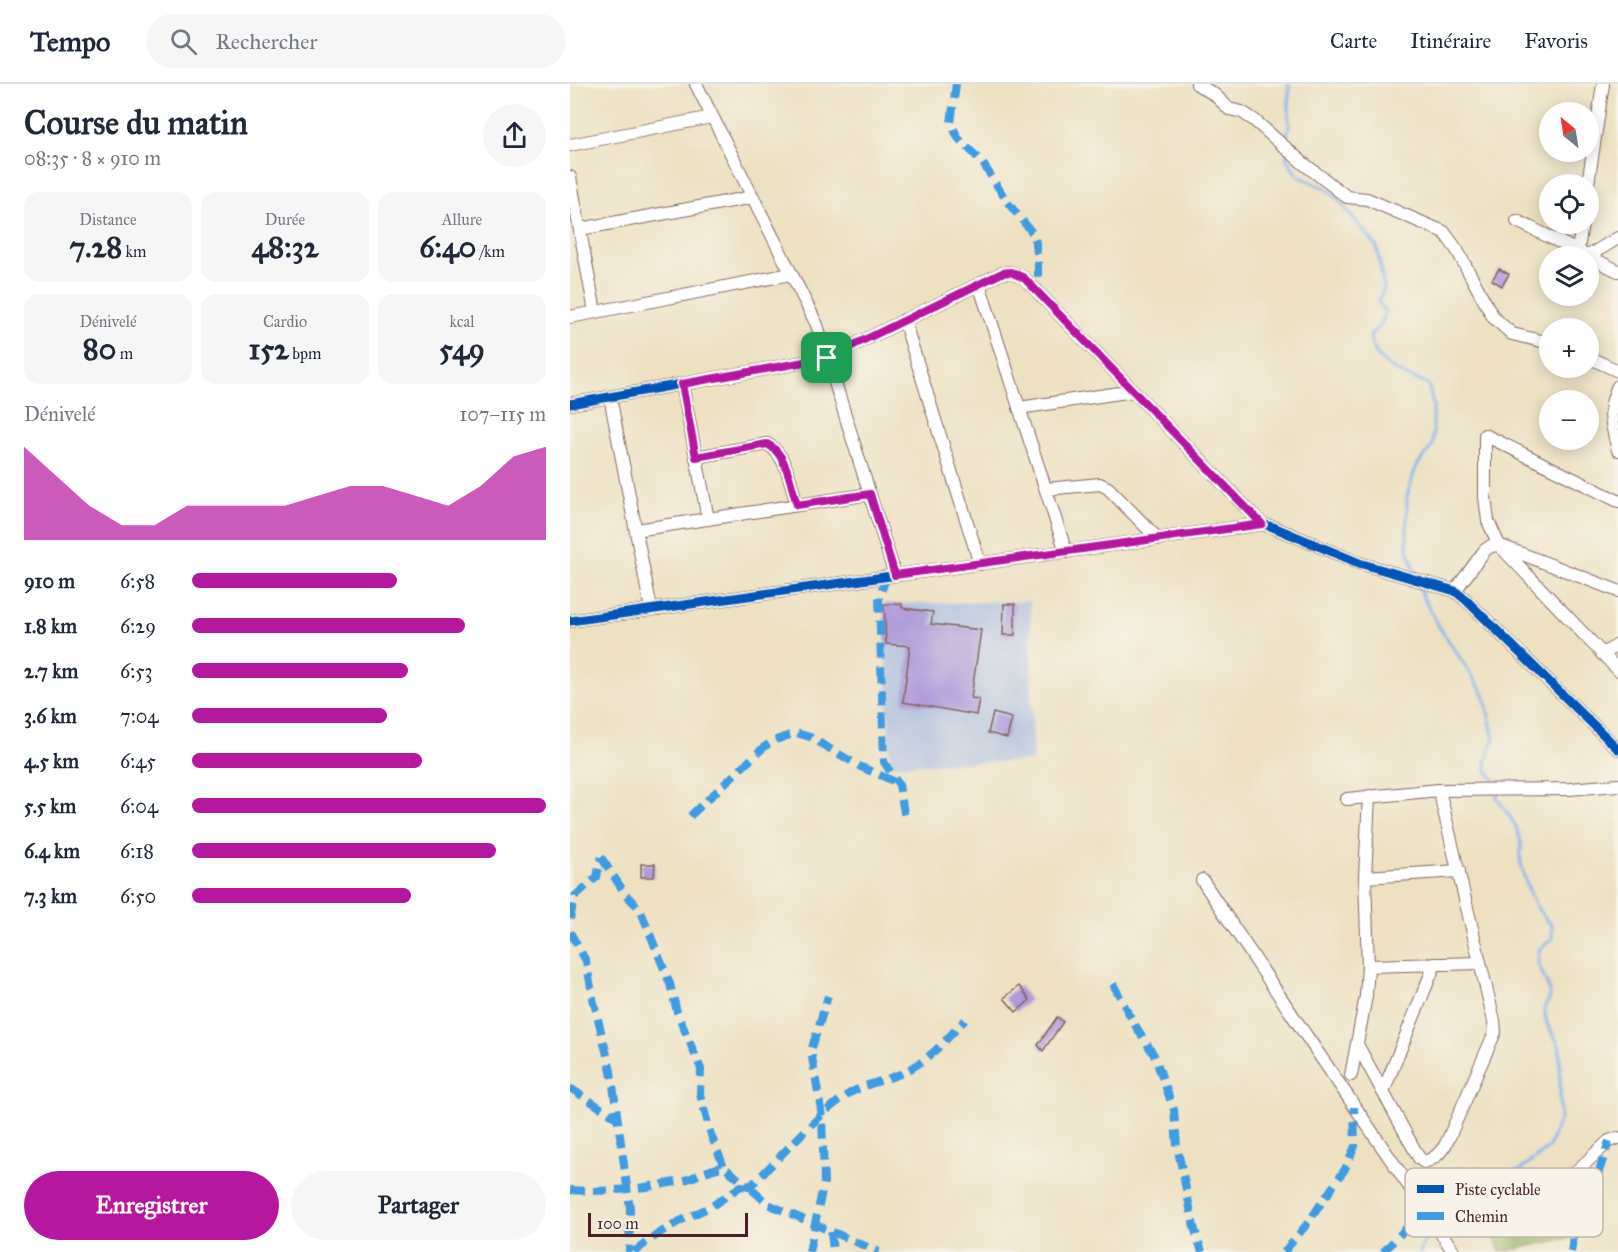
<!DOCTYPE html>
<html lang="fr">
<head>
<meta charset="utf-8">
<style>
  :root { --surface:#fff; --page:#f6f6f7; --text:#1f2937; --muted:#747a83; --line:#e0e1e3; --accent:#b5179e }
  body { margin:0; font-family:"IM FELL Great Primer",serif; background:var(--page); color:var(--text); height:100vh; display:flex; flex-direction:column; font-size:22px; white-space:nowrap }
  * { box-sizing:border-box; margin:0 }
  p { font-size:20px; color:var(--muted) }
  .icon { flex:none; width:33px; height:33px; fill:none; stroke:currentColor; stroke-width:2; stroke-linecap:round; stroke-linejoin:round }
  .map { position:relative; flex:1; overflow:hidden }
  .panel { display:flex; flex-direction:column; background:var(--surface); width:570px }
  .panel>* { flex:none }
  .needle { width:39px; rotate:330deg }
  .tools { position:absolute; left:969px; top:18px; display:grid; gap:12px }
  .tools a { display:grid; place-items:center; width:60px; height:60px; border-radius:50%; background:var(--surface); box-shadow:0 3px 15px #0003; font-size:30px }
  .scale { position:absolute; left:18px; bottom:15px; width:160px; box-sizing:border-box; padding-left:6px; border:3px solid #4a1f2b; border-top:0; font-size:16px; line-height:21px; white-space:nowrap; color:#4a1f2b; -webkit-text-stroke:4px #f7f3e8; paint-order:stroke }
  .pin { position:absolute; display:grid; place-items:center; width:51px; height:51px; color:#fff; margin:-26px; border-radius:12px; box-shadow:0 3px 9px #0006 }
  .round { display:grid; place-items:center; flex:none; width:63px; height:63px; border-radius:32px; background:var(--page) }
  .headline { display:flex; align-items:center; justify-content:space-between; height:102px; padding:0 24px }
  h1 { font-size:33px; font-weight:700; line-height:45px }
  .metrics { display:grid; grid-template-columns:repeat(3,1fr); gap:9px; height:102px; padding:6px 24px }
  .metrics div { display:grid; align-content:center; border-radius:15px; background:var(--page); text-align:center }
  .metrics b { font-size:30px; font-weight:700 }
  .metrics small { font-size:16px; font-weight:400 }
  .metrics p { font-size:16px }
  .chart { height:168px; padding:12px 24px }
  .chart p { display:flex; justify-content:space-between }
  .chart svg { width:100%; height:108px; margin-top:6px; fill:var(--accent); opacity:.7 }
  .cta { display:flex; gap:12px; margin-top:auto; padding:12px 24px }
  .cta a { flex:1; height:69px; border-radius:36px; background:var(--accent); color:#fff; font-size:24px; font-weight:700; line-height:69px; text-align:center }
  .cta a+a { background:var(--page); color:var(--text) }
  ul { padding:0 24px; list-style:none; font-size:20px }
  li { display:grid; grid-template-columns:96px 72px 1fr; align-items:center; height:45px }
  li i { height:15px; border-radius:8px; background:var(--accent) }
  header { display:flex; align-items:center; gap:36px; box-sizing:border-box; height:84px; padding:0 30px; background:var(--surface); border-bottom:2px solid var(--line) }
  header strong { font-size:28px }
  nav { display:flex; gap:33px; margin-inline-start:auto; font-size:21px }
  .search { width:420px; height:54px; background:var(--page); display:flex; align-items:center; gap:15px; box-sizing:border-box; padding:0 21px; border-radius:33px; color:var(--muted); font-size:22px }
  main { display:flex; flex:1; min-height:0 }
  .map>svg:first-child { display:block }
  .industrial { fill:#b7c5de }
  .forest { fill:#98b162; stroke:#716846; stroke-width:1.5 }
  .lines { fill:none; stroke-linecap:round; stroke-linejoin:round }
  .stream { stroke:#7fb0eb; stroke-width:3 }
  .building { fill:#ae9ad9 }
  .minor-casing { stroke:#836360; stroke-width:14 }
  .minor { stroke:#fff; stroke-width:12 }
  .quiet { stroke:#409be1; stroke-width:8; stroke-dasharray:15 8; stroke-linecap:butt }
  .cycleway-casing { stroke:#f7f3e8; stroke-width:13 }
  .cycleway { stroke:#0057b8; stroke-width:9 }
  .route-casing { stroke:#fff; stroke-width:12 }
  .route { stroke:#b5179e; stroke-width:8 }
  .key { fill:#f7f3e8; stroke:#c3b3af; stroke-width:1.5 }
  .key-label { font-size:16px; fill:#4a1f2b }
</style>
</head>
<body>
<header>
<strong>Tempo</strong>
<div class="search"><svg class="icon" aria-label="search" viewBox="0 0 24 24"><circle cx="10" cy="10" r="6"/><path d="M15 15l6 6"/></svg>Rechercher</div>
<nav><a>Carte</a><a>Itinéraire</a><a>Favoris</a></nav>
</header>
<main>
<section class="panel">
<div class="headline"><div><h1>Course du matin</h1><p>08:35 · 8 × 910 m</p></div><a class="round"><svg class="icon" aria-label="share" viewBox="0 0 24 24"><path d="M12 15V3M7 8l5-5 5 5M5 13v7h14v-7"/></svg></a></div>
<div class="metrics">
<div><p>Distance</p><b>7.28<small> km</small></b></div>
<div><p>Durée</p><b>48:32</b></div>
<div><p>Allure</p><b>6:40<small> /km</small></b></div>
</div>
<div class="metrics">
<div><p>Dénivelé</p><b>80<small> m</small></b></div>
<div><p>Cardio</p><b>152<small> bpm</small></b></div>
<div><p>kcal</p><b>549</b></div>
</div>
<div class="chart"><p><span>Dénivelé</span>107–115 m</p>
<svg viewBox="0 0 160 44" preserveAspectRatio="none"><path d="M0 44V6L10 18L20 30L30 38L40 38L50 30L60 30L70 30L80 30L90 26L100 22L110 22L120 26L130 30L140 22L150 10L160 6V44z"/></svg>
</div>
<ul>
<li><b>910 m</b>6:58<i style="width:58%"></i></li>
<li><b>1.8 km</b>6:29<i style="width:77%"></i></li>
<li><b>2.7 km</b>6:53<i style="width:61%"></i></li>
<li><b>3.6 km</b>7:04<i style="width:55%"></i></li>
<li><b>4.5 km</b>6:45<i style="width:65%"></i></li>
<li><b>5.5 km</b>6:04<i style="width:100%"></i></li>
<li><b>6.4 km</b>6:18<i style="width:86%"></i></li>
<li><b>7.3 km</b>6:50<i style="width:62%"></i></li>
</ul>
<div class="cta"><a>Enregistrer</a><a>Partager</a></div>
</section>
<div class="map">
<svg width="1048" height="1168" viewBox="0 0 1048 1168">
  <rect width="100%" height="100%" fill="#f7f3e8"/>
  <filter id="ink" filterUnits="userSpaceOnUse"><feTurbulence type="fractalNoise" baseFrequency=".0167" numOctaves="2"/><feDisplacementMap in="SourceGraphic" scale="12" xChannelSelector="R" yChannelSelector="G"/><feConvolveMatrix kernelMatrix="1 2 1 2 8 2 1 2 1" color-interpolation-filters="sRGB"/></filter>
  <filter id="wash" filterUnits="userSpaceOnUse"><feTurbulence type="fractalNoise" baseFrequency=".008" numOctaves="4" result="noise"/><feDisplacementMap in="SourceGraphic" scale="24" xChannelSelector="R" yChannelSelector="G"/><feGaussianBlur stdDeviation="1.35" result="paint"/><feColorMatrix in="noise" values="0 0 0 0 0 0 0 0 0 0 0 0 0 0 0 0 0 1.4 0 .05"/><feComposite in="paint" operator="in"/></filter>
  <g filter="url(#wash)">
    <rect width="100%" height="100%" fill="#ede1c2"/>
    <polygon class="industrial" points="460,517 463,677 320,681 314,520"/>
    <polygon class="forest" points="967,1106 989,1134 999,1134 1002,1144 1003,1153 930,1168 909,1108"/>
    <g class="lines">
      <g class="stream">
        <polyline points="715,59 719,43 719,0"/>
        <path d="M716 69 717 75 728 92 755 104 767 114 807 163 814 205 808 217 815 228 811 241 800 251C803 281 832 291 858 300L863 320V361L846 383 837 412V463L846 491"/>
        <polyline points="849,501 852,511 868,541 914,610 924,655 916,677 917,687 924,695 924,701"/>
        <path d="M854 1116 853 1106 878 1088H901L929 1092 949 1087 979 1063 990 1034V963L977 940 974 926 980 913 979 905 968 879 969 866 982 855V841C965 828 955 799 951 779 949 773 951 767 951 761 951 755 948 749 946 743 941 731 927 719 925 707"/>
        <polyline points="850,1168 855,1155 855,1135"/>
      </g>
    </g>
    <g id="blocks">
      <g class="building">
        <polygon points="929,185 939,190 932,202 922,196"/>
        <polygon points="314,520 332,520 332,524 363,528 361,540 411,546 401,614 409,615 406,631 333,618 340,562 316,560"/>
        <polygon points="434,520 445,520 445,551 433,551"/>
        <polygon points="423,629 442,634 437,654 418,649"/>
        <polygon points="71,780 85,780 84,793 71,793"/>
        <polygon points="449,902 460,916 446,928 434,914"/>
        <polygon points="487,933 493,938 473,967 468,961"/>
      </g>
    </g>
  </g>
  <g filter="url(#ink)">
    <use href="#blocks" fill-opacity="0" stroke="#836360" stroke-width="1.5"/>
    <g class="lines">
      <defs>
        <g id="minor">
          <polyline points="126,0 247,241 325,491"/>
          <polyline points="627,0 645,11 659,25 672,28 684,36 733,79 777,113 797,115 874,148 887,166 923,233 942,250 980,259"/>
          <polyline points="0,61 142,33"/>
          <polyline points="0,93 25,228"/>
          <polyline points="1018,100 1033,0"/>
          <polyline points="947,137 1048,187"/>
          <polyline points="10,145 183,113"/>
          <polyline points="1007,172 1012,140"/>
          <polyline points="1018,172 1048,154"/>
          <polyline points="409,200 496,468"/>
          <polyline points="0,233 221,190"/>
          <polyline points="334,236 410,480"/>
          <polyline points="1018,273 1048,287"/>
          <polyline points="112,300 138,435"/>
          <path d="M1048 302C1036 327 1042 341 1048 366"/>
          <polyline points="40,313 81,525"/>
          <polyline points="0,320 257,274 432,189 441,188 454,194 692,440"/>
          <polyline points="449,324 563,307"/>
          <path d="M126 373 197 360C217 370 221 402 227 421"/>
          <polyline points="476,405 530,400 538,404 588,455"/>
          <polyline points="1048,417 915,351 915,413 918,437 929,461 1048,586"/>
          <polyline points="66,446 300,410"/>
          <polyline points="885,507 915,466 921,462 929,461 1048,507"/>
          <polyline points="0,537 692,440 703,443 789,479 885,507 896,516 1048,665"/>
          <polyline points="1032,570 1048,561"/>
          <polyline points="777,715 869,706 999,705 1048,701"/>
          <polyline points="795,793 889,787"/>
          <polyline points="632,796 731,944 884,1168"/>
          <polyline points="798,882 910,879"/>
          <path d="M788 962 849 1074 854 1078C865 1075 870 1069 876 1060L925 948 924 937 869 706"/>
          <polyline points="781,991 796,912 798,882 795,793 799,712"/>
          <polyline points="813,1008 865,880"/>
          <polyline points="855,1125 909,1108 967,1106 994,1099 1039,1057 1048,1054"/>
        </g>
      </defs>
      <use href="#minor" class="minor-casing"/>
      <use href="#minor" class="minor"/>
      <g class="quiet">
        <polyline points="386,0 381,39 388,54 412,78 438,119 465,152 468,177 468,208"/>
        <polyline points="317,492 309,513 314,678 329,701 335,734"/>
        <polyline points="120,732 194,663 203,657 226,649 240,653 291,683 328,699"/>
        <polyline points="31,773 56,811 70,825 100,900 107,928 131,985 130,1010 141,1051 154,1083"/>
        <polyline points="0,835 5,812 27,793 31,773"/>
        <polyline points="0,848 16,877 24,919 41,987 60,1124 59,1168"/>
        <polyline points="543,900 565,941 584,971 604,1026 607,1062 624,1143 632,1168"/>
        <polyline points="0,1004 48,1035"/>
        <path d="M0 1106C39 1109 76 1104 115 1096 129 1092 139 1084 154 1083L179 1103C212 1073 242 1034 280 1009 299 998 321 996 340 985 361 974 378 953 395 936"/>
        <path d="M967 1106 986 1108C997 1128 1006 1145 1001 1168"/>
        <polyline points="261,1148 263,1168"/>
        <polyline points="1003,1153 1025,1100 1039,1057"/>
        <polyline points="64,1168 88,1150 110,1137 142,1122 171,1102 179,1103 198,1120 309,1168"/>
        <polyline points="239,1168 254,1098 252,1032 241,967 258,912"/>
        <polyline points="714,1168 737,1140 775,1085 785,1062 784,1023"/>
        <polyline points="813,1168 855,1125"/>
      </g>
      <defs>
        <g id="cycleway">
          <polyline points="0,320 257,274 432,189 441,188 454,194 692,440"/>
          <polyline points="0,537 692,440 703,443 789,479 885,507 896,516 1048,665"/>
        </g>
      </defs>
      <use href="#cycleway" class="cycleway-casing"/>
      <use href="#cycleway" class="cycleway"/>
    </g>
  </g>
  <g class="lines" filter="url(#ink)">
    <defs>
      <path id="route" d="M441 188 454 194 692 440 325 491 300 410 227 421C221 402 217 369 197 360L126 373 112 300 257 274 432 189Z"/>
    </defs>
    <use href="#route" class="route-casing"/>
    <use href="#route" class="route"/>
  </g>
  <rect x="835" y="1084" width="198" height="69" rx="9" class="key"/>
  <rect x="847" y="1101" width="27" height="8" fill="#0057b8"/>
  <rect x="847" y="1128" width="27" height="8" fill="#409be1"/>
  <g class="key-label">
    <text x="885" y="1111">Piste cyclable</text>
    <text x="885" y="1138">Chemin</text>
  </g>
</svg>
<div class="tools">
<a><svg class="needle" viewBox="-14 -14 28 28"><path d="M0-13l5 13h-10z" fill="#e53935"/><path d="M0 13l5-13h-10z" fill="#747a83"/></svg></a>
<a><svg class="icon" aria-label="locate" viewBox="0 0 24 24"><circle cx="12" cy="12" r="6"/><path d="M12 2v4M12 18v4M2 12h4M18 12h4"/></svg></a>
<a><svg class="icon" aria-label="layers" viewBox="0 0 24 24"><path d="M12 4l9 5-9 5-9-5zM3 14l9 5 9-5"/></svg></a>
<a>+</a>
<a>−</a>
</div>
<div class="scale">100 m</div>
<div class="pin" style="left:257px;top:274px;background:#1e9e55"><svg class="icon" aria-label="arrive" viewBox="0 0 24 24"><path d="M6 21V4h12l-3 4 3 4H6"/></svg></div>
</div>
</main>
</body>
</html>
